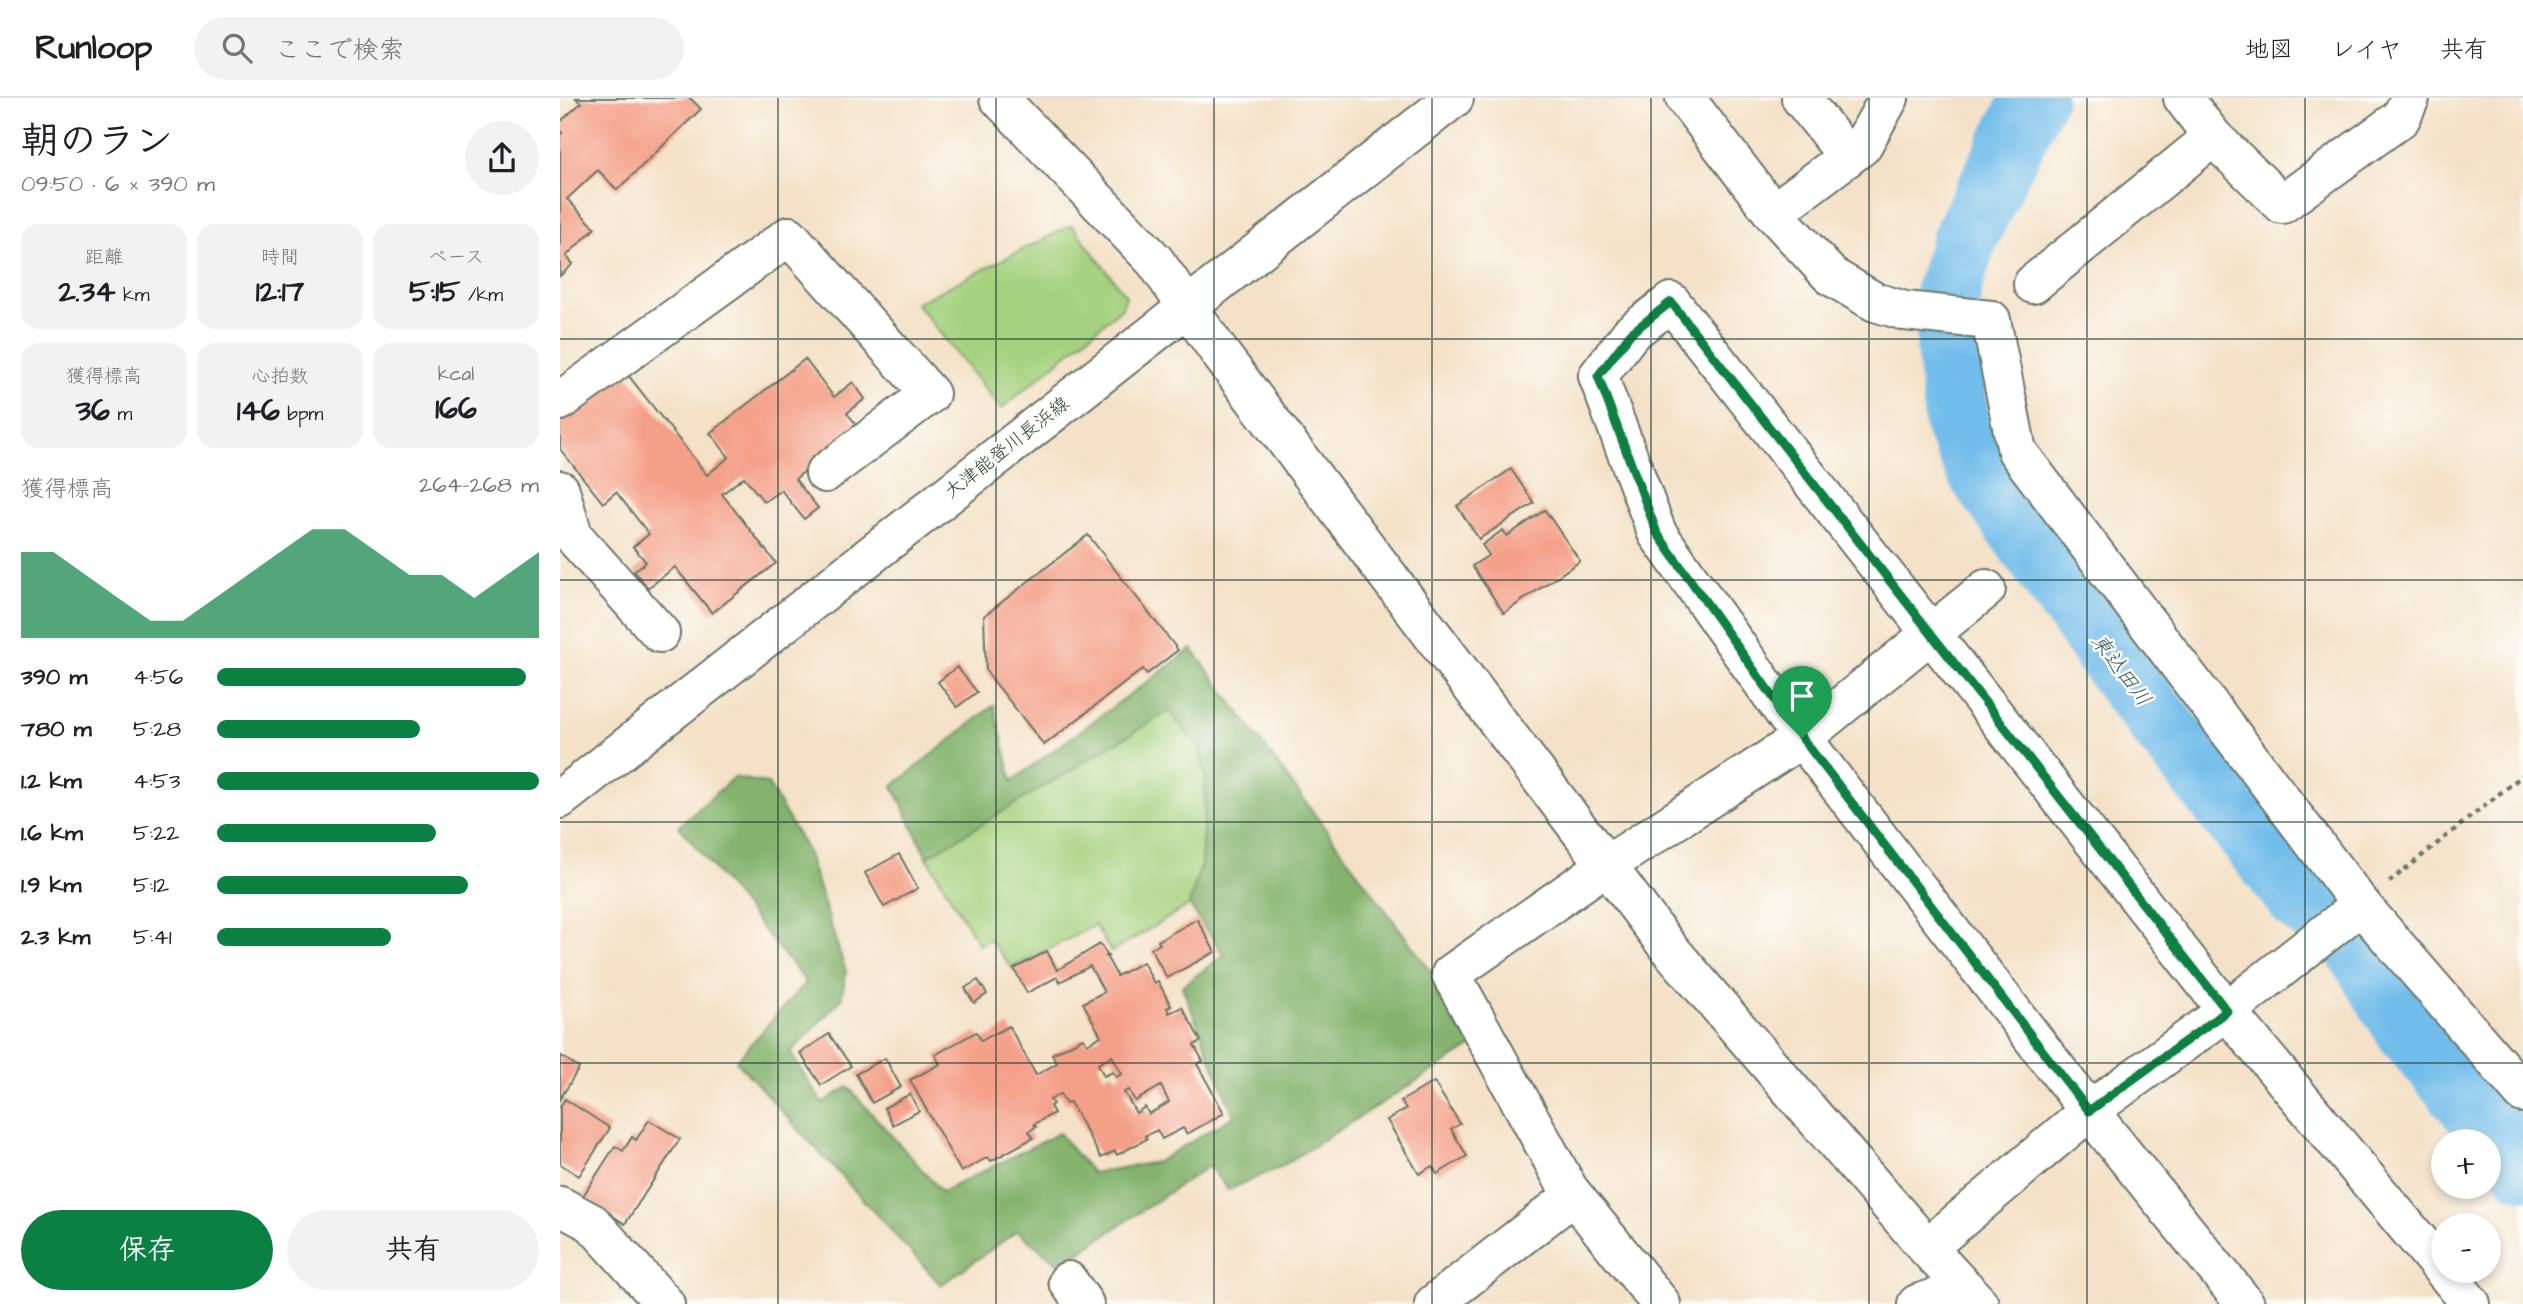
<!DOCTYPE html>
<html lang="ja">
<head>
<meta charset="utf-8">
<style>
  :root { --surface:#fff; --page:#f2f2f2; --text:#202124; --muted:#757577; --line:#e0e0e0; --accent:#0b8043 }
  body { margin:0; font-family:"Architects Daughter","Klee One",sans-serif; background:var(--page); color:var(--text); height:100vh; display:flex; flex-direction:column; font-size:26px; white-space:nowrap }
  * { box-sizing:border-box; margin:0 }
  p { font-size:23px; color:var(--muted) }
  .icon { flex:none; width:38px; height:38px; fill:none; stroke:currentColor; stroke-width:2; stroke-linecap:round; stroke-linejoin:round }
  .map { position:relative; flex:1; overflow:hidden }
  .side { display:flex; flex-direction:column; background:var(--surface); width:560px }
  .side>* { flex:none }
  .controls { position:absolute; left:1871px; top:1031px; display:grid; gap:14px }
  .controls a { display:grid; place-items:center; width:70px; height:70px; border-radius:50%; background:var(--surface); box-shadow:0 4px 10px #0003; font-size:35px }
  .pin { position:absolute; display:grid; place-items:center; width:60px; height:60px; color:#fff; margin:-72px -30px; border-radius:50% 50% 50% 0; rotate:-45deg; box-shadow:0 0 7px #0007 }
  .pin .icon { rotate:45deg }
  .round { display:grid; place-items:center; flex:none; width:74px; height:74px; border-radius:37px; background:var(--page) }
  .summary { display:flex; align-items:center; justify-content:space-between; height:119px; padding:0 21px }
  h1 { font-size:38px; font-weight:700; line-height:52px }
  .stats { display:grid; grid-template-columns:repeat(3,1fr); gap:10px; height:119px; padding:7px 21px }
  .stats div { display:grid; align-content:center; border-radius:18px; background:var(--page); text-align:center }
  .stats b { font-size:30px; font-weight:700 }
  .stats small { font-size:19px; font-weight:400 }
  .stats p { font-size:19px }
  .chart { height:196px; padding:14px 21px }
  .chart p { display:flex; justify-content:space-between }
  .chart svg { width:100%; height:126px; margin-top:7px; fill:var(--accent); opacity:.7 }
  .primary-button { display:flex; gap:14px; margin-top:auto; padding:14px 21px }
  .primary-button a { flex:1; height:80px; border-radius:42px; background:var(--accent); color:#fff; font-size:28px; font-weight:700; line-height:80px; text-align:center }
  .primary-button a+a { background:var(--page); color:var(--text) }
  ul { padding:0 21px; list-style:none; font-size:23px }
  li { display:grid; grid-template-columns:112px 84px 1fr; align-items:center; height:52px }
  li i { height:18px; border-radius:9px; background:var(--accent) }
  header { display:flex; align-items:center; gap:42px; box-sizing:border-box; height:98px; padding:0 35px; background:var(--surface); border-bottom:2px solid var(--line) }
  header strong { font-size:33px }
  nav { display:flex; gap:38px; margin-inline-start:auto; font-size:24px }
  .search { width:490px; height:63px; background:var(--page); display:flex; align-items:center; gap:18px; box-sizing:border-box; padding:0 24px; border-radius:38px; color:var(--muted); font-size:26px }
  main { display:flex; flex:1; min-height:0 }
  .map>svg:first-child { display:block }
  .green { fill:#a5d17e; stroke:#628759; stroke-width:2 }
  .forest { fill:#84b36d; stroke:#527850; stroke-width:2 }
  .lines { fill:none; stroke-linecap:round; stroke-linejoin:round }
  .river { stroke:#70bcea; stroke-width:65 }
  .building { fill:#f49f87; fill-rule:evenodd }
  .minor-casing { stroke:#6a7667; stroke-width:42 }
  .major-casing { stroke:#6a7667; stroke-width:42 }
  .path { stroke:#6a7667; stroke-width:4.5; stroke-dasharray:5 5; stroke-linecap:butt }
  .minor { stroke:#fff; stroke-width:38 }
  .major { stroke:#fff; stroke-width:38 }
  .route-casing { stroke:#fff; stroke-width:14 }
  .route { stroke:#0b8043; stroke-width:9 }
  .grid { fill:none; stroke:#1f3d34; stroke-width:2; stroke-opacity:0.55 }
  .labels { text-anchor:middle; dominant-baseline:central; stroke-width:5; stroke-linejoin:round; paint-order:stroke }
  .street-label { font-size:19px; fill:#1f3d34; stroke:#fdfcf7 }
  .water-label { font-size:21px; font-style:italic; fill:#335d62; stroke:#fdfcf7 }
</style>
</head>
<body>
<header>
<strong>Runloop</strong>
<div class="search"><svg class="icon" aria-label="search" viewBox="0 0 24 24"><circle cx="10" cy="10" r="6"/><path d="M15 15l6 6"/></svg>ここで検索</div>
<nav><a>地図</a><a>レイヤ</a><a>共有</a></nav>
</header>
<main>
<section class="side">
<div class="summary"><div><h1>朝のラン</h1><p>09:50 · 6 × 390 m</p></div><a class="round"><svg class="icon" aria-label="share" viewBox="0 0 24 24"><path d="M12 15V3M7 8l5-5 5 5M5 13v7h14v-7"/></svg></a></div>
<div class="stats">
<div><p>距離</p><b>2.34<small> km</small></b></div>
<div><p>時間</p><b>12:17</b></div>
<div><p>ペース</p><b>5:15<small> /km</small></b></div>
</div>
<div class="stats">
<div><p>獲得標高</p><b>36<small> m</small></b></div>
<div><p>心拍数</p><b>146<small> bpm</small></b></div>
<div><p>kcal</p><b>166</b></div>
</div>
<div class="chart"><p><span>獲得標高</span>264–268 m</p>
<svg viewBox="0 0 160 44" preserveAspectRatio="none"><path d="M0 44V14L10 14L20 22L30 30L40 38L50 38L60 30L70 22L80 14L90 6L100 6L110 14L120 22L130 22L140 30L150 22L160 14V44z"/></svg>
</div>
<ul>
<li><b>390 m</b>4:56<i style="width:96%"></i></li>
<li><b>780 m</b>5:28<i style="width:63%"></i></li>
<li><b>1.2 km</b>4:53<i style="width:100%"></i></li>
<li><b>1.6 km</b>5:22<i style="width:68%"></i></li>
<li><b>1.9 km</b>5:12<i style="width:78%"></i></li>
<li><b>2.3 km</b>5:41<i style="width:54%"></i></li>
</ul>
<div class="primary-button"><a>保存</a><a>共有</a></div>
</section>
<div class="map">
<svg width="1963" height="1206" viewBox="0 0 1963 1206">
  <rect width="100%" height="100%" fill="#fdfcf7"/>
  <filter id="ink" filterUnits="userSpaceOnUse"><feTurbulence type="fractalNoise" baseFrequency=".0143" numOctaves="2"/><feDisplacementMap in="SourceGraphic" scale="14" xChannelSelector="R" yChannelSelector="G"/><feConvolveMatrix kernelMatrix="1 2 1 2 8 2 1 2 1" color-interpolation-filters="sRGB"/></filter>
  <filter id="wash" filterUnits="userSpaceOnUse"><feTurbulence type="fractalNoise" baseFrequency=".00686" numOctaves="4" result="noise"/><feDisplacementMap in="SourceGraphic" scale="28" xChannelSelector="R" yChannelSelector="G"/><feGaussianBlur stdDeviation="1.57" result="paint"/><feColorMatrix in="noise" values="0 0 0 0 0 0 0 0 0 0 0 0 0 0 0 0 0 1.4 0 .05"/><feComposite in="paint" operator="in"/></filter>
  <g filter="url(#wash)">
    <rect width="100%" height="100%" fill="#f4e1c7"/>
    <g class="green">
      <polygon points="512,127 566,198 562,210 441,311 356,205"/>
      <polygon points="609,612 640,651 646,681 641,767 629,807 551,854 535,827 452,870 429,841 419,847 367,759"/>
    </g>
    <polygon class="forest" points="632,551 922,942 720,1069 668,1092 649,1068 500,1167 457,1133 381,1187 176,963 246,884 119,728 174,679 208,686 246,751 286,874 281,902 230,954 262,1005 288,989 382,1094 499,1035 532,1075 597,1064 674,1018 622,888 664,857 629,807 641,767 646,681 640,651 609,613 367,759 333,688 434,607 452,683"/>
    <g class="lines">
      <polyline class="river" points="1474,0 1405,140 1388,193 1389,252 1397,326 1420,375 1564,579 1741,803 1793,843 1847,931 1963,1069"/>
    </g>
    <g id="blocks">
      <g class="building">
        <polygon points="16,0 130,0 141,11 57,92 38,72 7,101 35,130 6,158 13,166 0,178 0,37 2,35 0,32 0,24 21,5"/>
        <polygon points="245,261 274,299 293,284 305,301 287,315 299,330 235,381 258,410 244,421 221,392 204,404 184,379 162,396 216,465 152,515 115,469 88,490 74,473 86,464 73,449 89,436 56,394 43,405 0,351 0,322 64,272 147,377 169,359 150,335"/>
        <polygon points="951,371 974,405 919,441 897,408"/>
        <polygon points="985,412 1020,463 944,515 912,468 929,457 922,447 943,432 947,438"/>
        <polygon points="528,437 618,552 587,576 583,571 484,647 426,573 424,518"/>
        <polygon points="397,569 417,594 397,609 378,584"/>
        <polygon points="339,756 358,790 324,809 305,775"/>
        <polygon points="637,821 655,854 607,880 591,851 600,846 598,843"/>
        <path d="M540 846 548 858H546L557 878 583 864 594 885 598 883 611 908 607 910 609 915 622 909 641 943 634 947 643 963 637 966 664 1015 627 1036 623 1030 602 1041 597 1032 585 1038 587 1041 557 1057 555 1053 541 1060 510 1004 506 1006 500 996 490 1002 493 1006 490 1008 494 1015 474 1026 476 1029 469 1033 473 1040 431 1063 428 1059 401 1074 350 982 380 966 375 957 416 934 421 943 449 928 476 977 497 965 492 956 523 940 527 946 541 938 523 905 544 894 530 868 500 884 497 879 467 895 454 871 487 853 497 872ZM552 958 562 976 556 979 553 974 544 978 538 966ZM601 988 609 1004 589 1016 585 1009 576 1015 564 994 569 992 575 1003Z"/>
        <polygon points="418,882 427,896 414,905 405,890"/>
        <polygon points="269,936 291,968 261,987 240,955"/>
        <polygon points="0,957 19,970 0,1001"/>
        <polygon points="325,960 341,989 312,1005 296,976"/>
        <polygon points="874,984 900,1026 891,1031 907,1058 877,1076 872,1068 859,1076 827,1022 846,1011 841,1003"/>
        <polygon points="350,996 359,1013 333,1027 324,1010"/>
        <polygon points="5,1001 50,1030 19,1078 0,1066 0,1009"/>
        <polygon points="89,1022 120,1041 65,1126 23,1098 55,1048 63,1053 72,1039 76,1042"/>
      </g>
    </g>
  </g>
  <g filter="url(#ink)">
    <use href="#blocks" fill-opacity="0" stroke="#6a7667" stroke-width="2"/>
    <g class="lines">
      <defs>
        <g id="minor">
          <polyline points="439,0 595,163 662,258 1108,849 1367,1150 1419,1206"/>
          <polyline points="1125,0 1213,115 1271,178 1315,204 1345,213 1431,222 1457,353 1801,807 1963,995"/>
          <polyline points="1241,0 1288,59"/>
          <polyline points="1623,0 1653,39 1722,106 1841,20 1850,0"/>
          <polyline points="1213,115 1302,48 1329,0"/>
          <polyline points="1473,186 1653,39"/>
          <polyline points="0,303 229,138 370,296 265,375"/>
          <polyline points="0,392 13,438 100,535"/>
          <polyline points="0,1108 32,1125 105,1206"/>
          <polyline points="1367,1150 1529,1013 1667,913 1801,807"/>
          <polyline points="1883,1172 1911,1206"/>
          <polyline points="508,1183 524,1206"/>
          <polyline points="874,1206 1013,1098"/>
          <polyline points="1101,1206 1009,1092 891,876 1047,767 1242,640 1426,491"/>
          <polyline points="1357,1206 1405,1190"/>
          <polyline points="1685,1206 1529,1013 1242,640 1097,435 1038,278 1071,235 1111,204 1667,913 1883,1172"/>
        </g>
        <polyline id="major" points="0,701 894,0"/>
      </defs>
      <use href="#minor" class="minor-casing"/>
      <use href="#major" class="major-casing"/>
      <polyline class="path" points="1829,784 1963,677"/>
      <use href="#minor" class="minor"/>
      <use href="#major" class="major"/>
    </g>
  </g>
  <g class="lines" filter="url(#ink)">
    <defs>
      <polygon id="route" points="1111,204 1667,913 1529,1013 1242,640 1097,435 1038,278 1071,235"/>
    </defs>
    <use href="#route" class="route-casing"/>
    <use href="#route" class="route"/>
  </g>
  <path class="grid" d="M218 0V1206M436 0V1206M654 0V1206M872 0V1206M1091 0V1206M1309 0V1206M1527 0V1206M1745 0V1206M0 241H1963M0 482H1963M0 724H1963M0 965H1963"/>
  <g class="labels">
    <g class="street-label">
      <text transform="translate(447 350) rotate(-38)">大津能登川長浜線</text>
    </g>
    <g class="water-label">
      <text transform="translate(1561 572) rotate(53)">東込田川</text>
    </g>
  </g>
</svg>
<div class="controls">
<a>+</a>
<a>−</a>
</div>
<div class="pin" style="left:1242px;top:640px;background:#1e9e55"><svg class="icon" aria-label="arrive" viewBox="0 0 24 24"><path d="M6 21V4h12l-3 4 3 4H6"/></svg></div>
</div>
</main>
</body>
</html>
